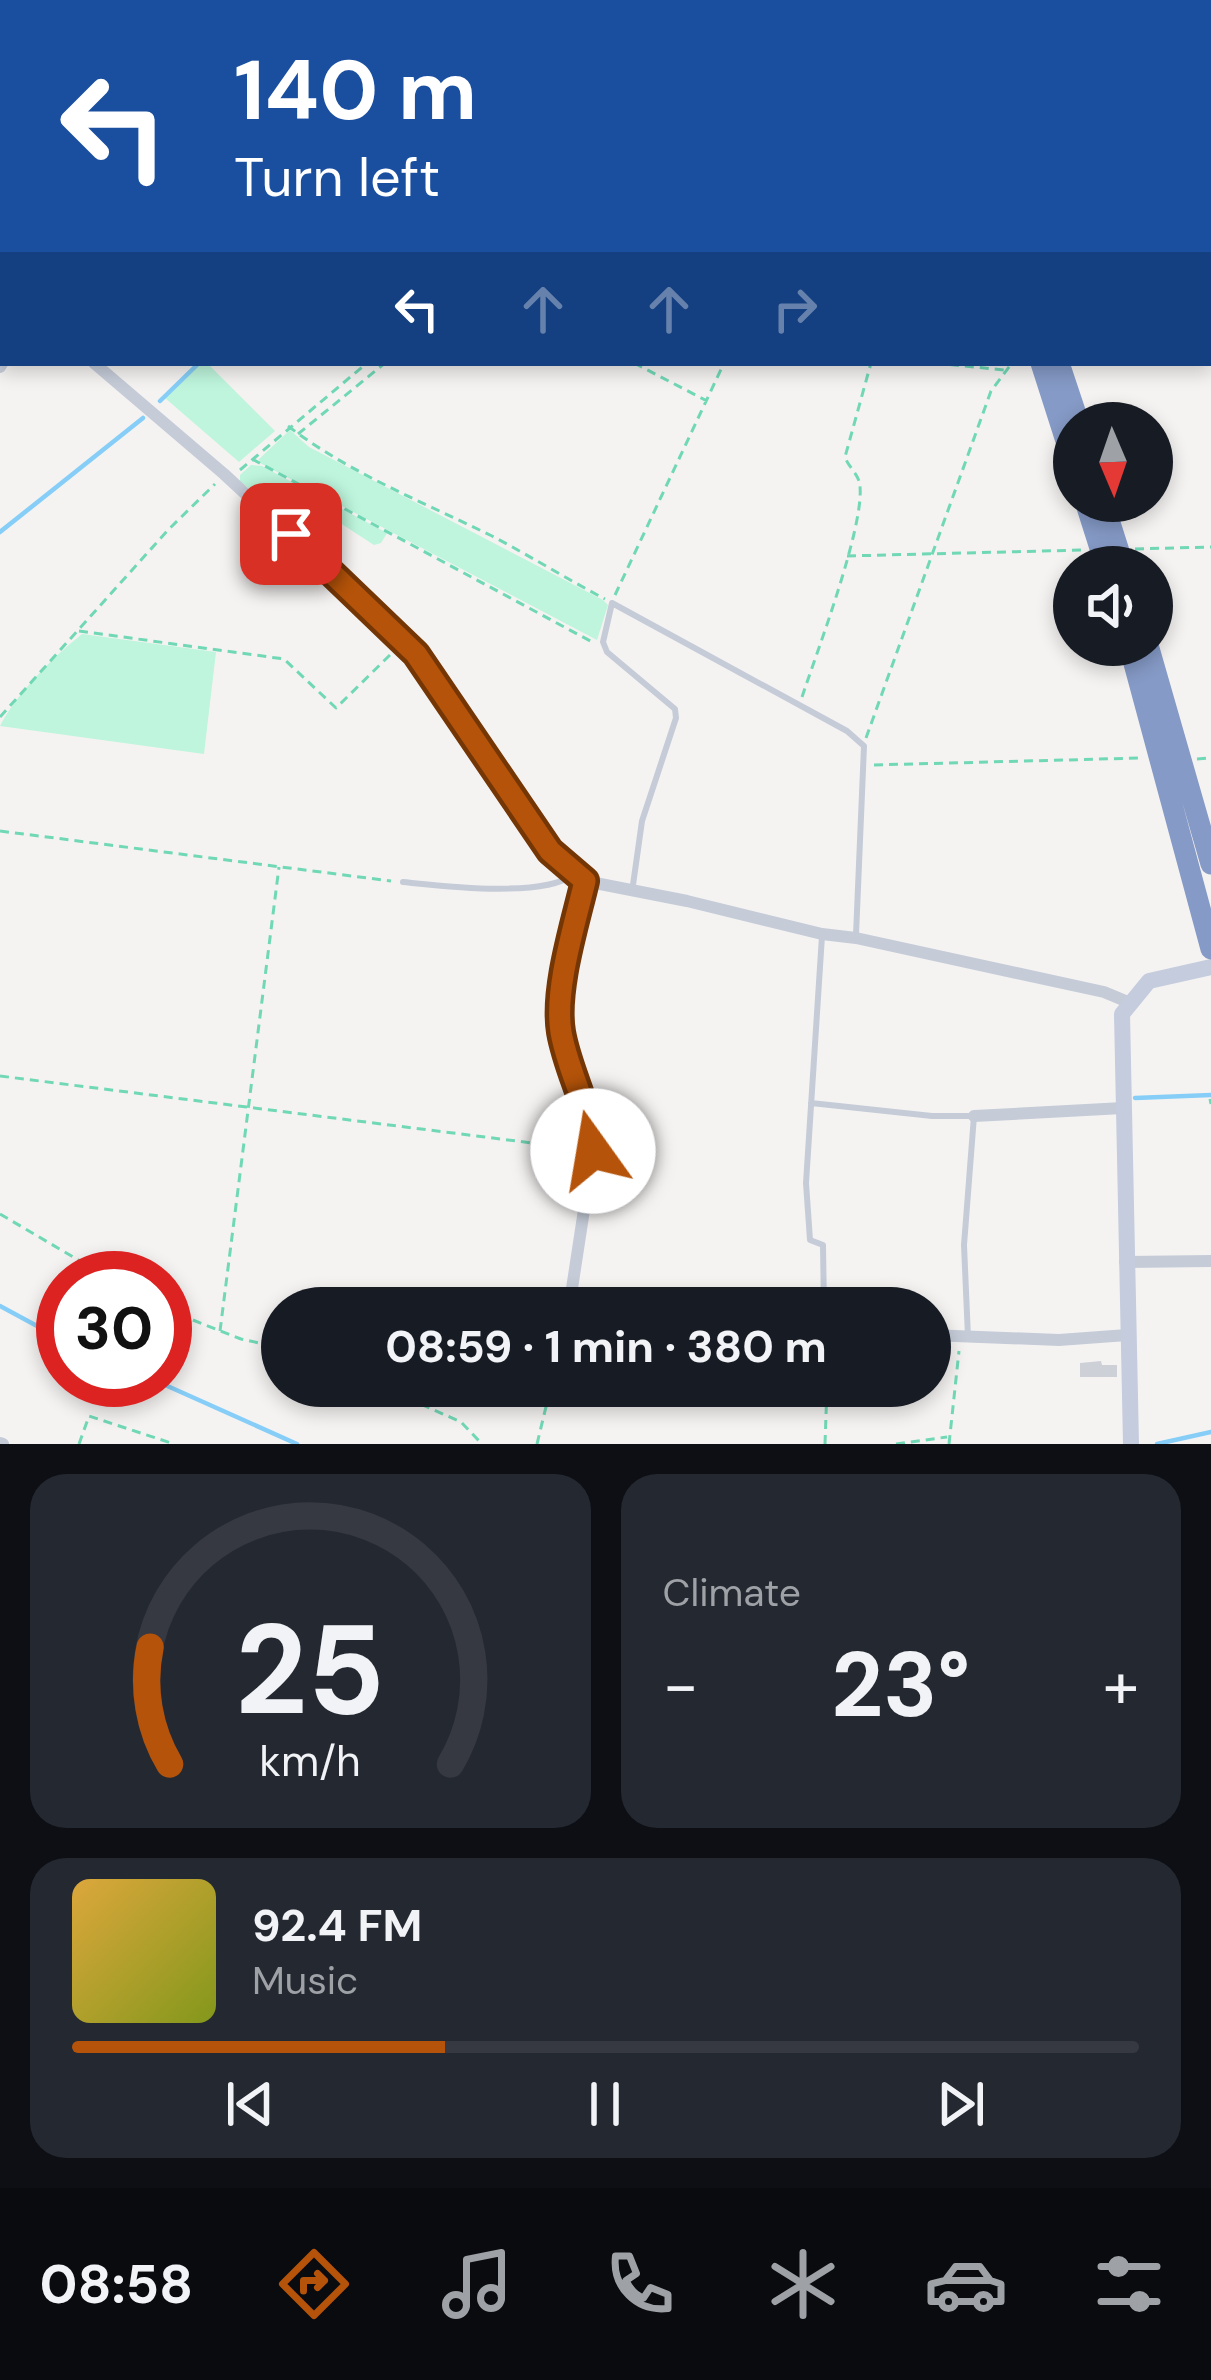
<!DOCTYPE html>
<meta charset="utf-8">
<style>
:root{--surface:#171b24;--page:#242831;--text:#f1f3f6;--muted:#9ea1a6;--line:#363941;--accent:#b45309}
body{margin:0;font-family:"DM Sans",sans-serif;background:var(--page);color:var(--text);height:100vh;display:flex;flex-direction:column;font-size:45px;white-space:nowrap}
*{box-sizing:border-box;margin:0}
p{font-size:39px;color:var(--muted)}
.icon{flex:none;width:66px;height:66px;fill:none;stroke:currentColor;stroke-width:2;stroke-linecap:round;stroke-linejoin:round}
.map{position:relative;height:1444px;overflow:hidden}
.panel{display:flex;flex-direction:column;gap:30px;padding:30px;background:#0d0f14;flex:1}
.panel>*{flex:none}
.banner{position:absolute;left:0px;top:0px;width:1212px;height:366px;box-shadow:0 6px 18px #0003;background:#1a4fa0;color:#fff;overflow:hidden}
.needle{width:78px;rotate:178deg}
.tools{position:absolute;left:1053px;top:402px;display:grid;gap:24px}
.tools a{display:grid;place-items:center;width:120px;height:120px;border-radius:50%;background:var(--surface);box-shadow:0 6px 18px #0003;font-size:60px}
.speed{position:absolute;left:36px;top:1251px;display:flex;gap:24px;font-size:60px;font-weight:700;text-align:center}
.speed>*{display:grid;place-content:center;width:156px;height:156px;border-radius:50%;background:var(--surface);box-shadow:0 6px 18px #0003;line-height:1}
.speed .limit{border:18px solid #d22;background:#fff;color:#111}
.pin{position:absolute;display:grid;place-items:center;width:102px;height:102px;color:#fff;margin:-51px;border-radius:24px;box-shadow:0 6px 18px #0006}
.me{position:absolute;width:132px;margin:-66px;rotate:347deg;stroke-linejoin:round;filter:drop-shadow(0 0 9px #0008)}
.turn{display:flex;align-items:center;gap:42px;height:252px;padding:0 36px;font-size:54px}
.turn .icon{width:156px;height:156px;stroke-width:2.5}
.turn b{display:block;font-size:84px;line-height:102px}
.lanes{display:flex;align-items:center;height:114px;padding:0 36px;background:#0003;justify-content:center;gap:60px;direction:ltr}
.lanes .off{opacity:.35}
.big{font-size:90px;font-weight:700;line-height:1.1}
.panel .tile{flex:1;display:flex;flex-direction:column;justify-content:center;gap:18px;min-width:0;padding:0 42px;border-radius:36px;background:var(--page)}
.panel .dial{align-items:center;gap:0}
.dial svg{height:312px;overflow:visible;fill:none;stroke:var(--line);stroke-width:7;stroke-linecap:round;text-anchor:middle}
.dial text{fill:var(--text);stroke:none}
.song{display:flex;align-items:center;gap:36px}
.cover{width:144px;height:144px;border-radius:18px;background:linear-gradient(135deg,hsl(40 70% 55%),hsl(70 70% 35%))}
.played{height:12px;border-radius:6px;background:linear-gradient(90deg,var(--accent) 35%,var(--line) 35%)}
.keys{display:flex;justify-content:space-around;direction:ltr}
.heat{display:flex;justify-content:space-between;align-items:center;font-size:66px;direction:ltr}
.panel .tiles{flex:1;display:grid;gap:30px;grid-template-columns:1fr 1fr}
.tile:last-child{grid-column:span 2}
.trip{position:absolute;left:261px;top:1287px;width:690px;height:120px;border-radius:60px;background:var(--surface);box-shadow:0 6px 18px #0003;font-weight:700;line-height:120px;text-align:center}
.tab-bar{display:flex;height:192px;justify-content:space-around;align-items:center;background:#090b0e;color:var(--muted)}
.tab-bar .icon{width:84px;height:84px}
.tab-bar .active{color:var(--accent)}
.tab-bar b{font-size:54px;color:var(--text)}
.map>svg:first-child{display:block}
.green{fill:#bef5dc}
.lines{fill:none;stroke-linecap:round;stroke-linejoin:round}
.stream{stroke:#86cef7;stroke-width:4.5}
.building{fill:#ced0d8}
.path{stroke:#71d8b6;stroke-width:3;stroke-dasharray:9 6;stroke-linecap:butt}
.lane{stroke:#c5ccd8;stroke-width:6}
.street{stroke:#c5ccd8;stroke-width:12}
.secondary{stroke:#c4ccdd;stroke-width:16}
.highway{stroke:#859ac6;stroke-width:21}
.route-casing{stroke:#753606;stroke-width:30}
.route{stroke:#b45309;stroke-width:21}
</style>
<div class="map">
<svg width="1211" height="1444" viewBox="0 0 1211 1444">
<rect width="100%" height="100%" fill="#f5f3f2"/>
<path class="green" d="M201 363H207L275 431 239 462 165 398Z
M290 430 309 447 603 600 608 605 597 640 260 463 259 459Z
M251 465 262 466 387 533 381 543 374 545 317 508 300 531 240 481V475Z
M82 634 216 652 204 754 0 726C17 693 52 658 82 634Z"/>
<g class="lines">
<path class="stream" d="M480 3 481 0
M160 401 199 363
M0 532 143 418
M1135 1098 1211 1095
M0 1306 63 1340
M154 1380 297 1444
M1157 1444 1211 1432"/>
</g>
<path class="building" d="M1101 1361 1102 1365H1117V1377H1080V1363Z"/>
<g class="lines">
<path class="path" d="M1101 0 1102 3
M306 3 307 0
M661 3V0
M768 3 769 0
M1209 44H1211
M0 56H3
M1209 211H1211
M1209 337H1211
M634 363 707 401
M935 363 1004 370
M288 426C349 473 423 502 492 536 530 556 567 579 605 599
M298 434 385 363
M252 459 594 643
M240 470 367 363
M1061 477 1067 496
M1135 549 1211 547
M847 556 1082 550
M615 595 724 363
M1152 612 1158 633
M79 631 284 659 336 708 393 652
M802 697C815 657 869 516 859 481 856 472 848 466 845 457L871 363
M0 717 168 530 215 484
M866 738 991 391 1012 363
M1197 759 1211 758
M874 765 1141 758
M0 831 391 881
M0 1076 580 1149
M1210 1099 1211 1104
M0 1214 109 1278
M165 1309 241 1339 282 1348
M220 1331 279 867
M380 1386 461 1422 482 1444
M79 1444 89 1416 174 1444
M537 1444 551 1386
M825 1444 827 1386
M896 1444 947 1437
M949 1444 959 1351"/>
<path class="lane" d="M0 339 3 340
M403 882C443 886 541 898 573 875
M632 892 642 821 676 718 675 709 607 652 603 642 612 603 847 731 864 746 856 935
M822 936 806 1183 810 1240 823 1245 824 1308
M811 1103 932 1116H974L964 1245 968 1337"/>
<path class="street" d="M254 3 255 0
M0 309 3 310
M94 363 224 474 404 641 550 851 585 881 687 901 822 934 856 938 1104 992 1128 1002
M0 367 3 362
M974 1116 1123 1108
M1125 1262 1211 1261
M569 1308 593 1151C591 1109 569 1073 561 1032 554 989 575 924 585 881
M930 1335 1059 1340 1127 1335
M0 1443 3 1444"/>
<path class="secondary" d="M1131 1444 1122 1014 1149 981 1211 967"/>
<path class="highway" d="M925 0 926 3
M944 0 945 3
M1041 363 1074 466
M1059 363 1079 423
M1085 501 1106 567
M1103 501 1124 567
M1129 645 1211 949
M1148 645 1211 864"/>
</g>
<g class="lines">
<defs>
<path id="route" d="M291 534 416 654 550 851 585 881C575 924 554 989 561 1032 568 1073 591 1109 593 1151"/>
</defs>
<use href="#route" class="route-casing"/>
<use href="#route" class="route"/>
</g>
</svg>
<div class="tools">
<a><svg class="needle" viewBox="-14 -14 28 28"><path d="M0-13l5 13h-10z" fill="#e53935"/><path d="M0 13l5-13h-10z" fill="#9ea1a6"/></svg></a>
<a><svg class="icon" aria-label="sound" viewBox="0 0 24 24"><path d="M4 9h4l5-4v14l-5-4H4zM17 9q2 3 0 6"/></svg></a>
</div>
<div class="speed"><div class="limit">30</div></div>
<div class="pin" style="left:291px;top:534px;background:#d93025"><svg class="icon" aria-label="arrive" viewBox="0 0 24 24"><path d="M6 21V4h12l-3 4 3 4H6"/></svg></div>
<svg class="me" style="left:593px;top:1151px" viewBox="-20 -20 40 40"><circle r="19" fill="#fff"/><path d="M0-13L10 11 0 6-10 11z" fill="#b45309"/></svg>
<div class="trip">08:59 · 1 min · 380 m</div>
<div class="banner">
<div class="turn"><svg class="icon" aria-label="left" viewBox="0 0 24 24"><path d="M17 20v-9H6M10 6l-5 5 5 5"/></svg><div><b>140 m</b>Turn left</div></div>
<div class="lanes"><svg class="icon" aria-label="left" viewBox="0 0 24 24"><path d="M17 20v-9H6M10 6l-5 5 5 5"/></svg><svg class="icon off" aria-label="ahead" viewBox="0 0 24 24"><path d="M12 20V5M6 11l6-6 6 6"/></svg><svg class="icon off" aria-label="ahead" viewBox="0 0 24 24"><path d="M12 20V5M6 11l6-6 6 6"/></svg><svg class="icon off" aria-label="right" viewBox="0 0 24 24"><path d="M7 20v-9h11M14 6l5 5-5 5"/></svg></div>
</div>
</div>
<section class="panel">
<div class="tiles">
<div class="tile dial"><svg viewBox="0 0 100 80">
<path d="M14 69A42 42 0 1 1 86 69"/>
<path d="M14 69A42 42 0 0 1 9 39" stroke="#b45309"/>
<text x="50" y="56" font-size="32" font-weight="700">25</text>
<text x="50" y="72" font-size="11">km/h</text>
</svg></div>
<div class="tile"><p>Climate</p>
<div class="heat"><a>−</a><b class="big">23°</b><a>+</a></div>
</div>
<div class="tile">
<div class="song"><i class="cover"></i><div><b>92.4 FM</b><p>Music</p></div></div>
<div class="played"></div>
<div class="keys"><svg class="icon" aria-label="previous" viewBox="0 0 24 24"><path d="M18 5L8 12l10 7zM5 5v14"/></svg><svg class="icon" aria-label="pause" viewBox="0 0 24 24"><path d="M8 5v14M16 5v14"/></svg><svg class="icon" aria-label="next" viewBox="0 0 24 24"><path d="M6 5l10 7-10 7zM19 5v14"/></svg></div>
</div>
</div>
</section>
<nav class="tab-bar">
<b>08:58</b>
<svg class="icon active" aria-label="directions" viewBox="0 0 24 24"><path d="M12 3l9 9-9 9-9-9zM9 14v-3h6M13 9l2 2-2 2"/></svg>
<svg class="icon" aria-label="music" viewBox="0 0 24 24"><path d="M9 18V5l10-2v13"/><circle cx="6" cy="18" r="3"/><circle cx="16" cy="16" r="3"/></svg>
<svg class="icon" aria-label="phone" viewBox="0 0 24 24"><path d="M5 4h4l2 5-3 2q2 4 5 5l2-3 5 2v4C11 20 4 13 5 4z"/></svg>
<svg class="icon" aria-label="climate" viewBox="0 0 24 24"><path d="M12 3v18M4 7l16 10M4 17L20 7"/></svg>
<svg class="icon" aria-label="car" viewBox="0 0 24 24"><path d="M5 17H2v-5l4-1 3-4h7l3 4 3 1v5h-3M9 17h6M6 11h13"/><circle cx="7" cy="17" r="2"/><circle cx="17" cy="17" r="2"/></svg>
<svg class="icon" aria-label="filters" viewBox="0 0 24 24"><path d="M4 7h16M4 17h16"/><circle cx="9" cy="7" r="2"/><circle cx="15" cy="17" r="2"/></svg>
</nav>
